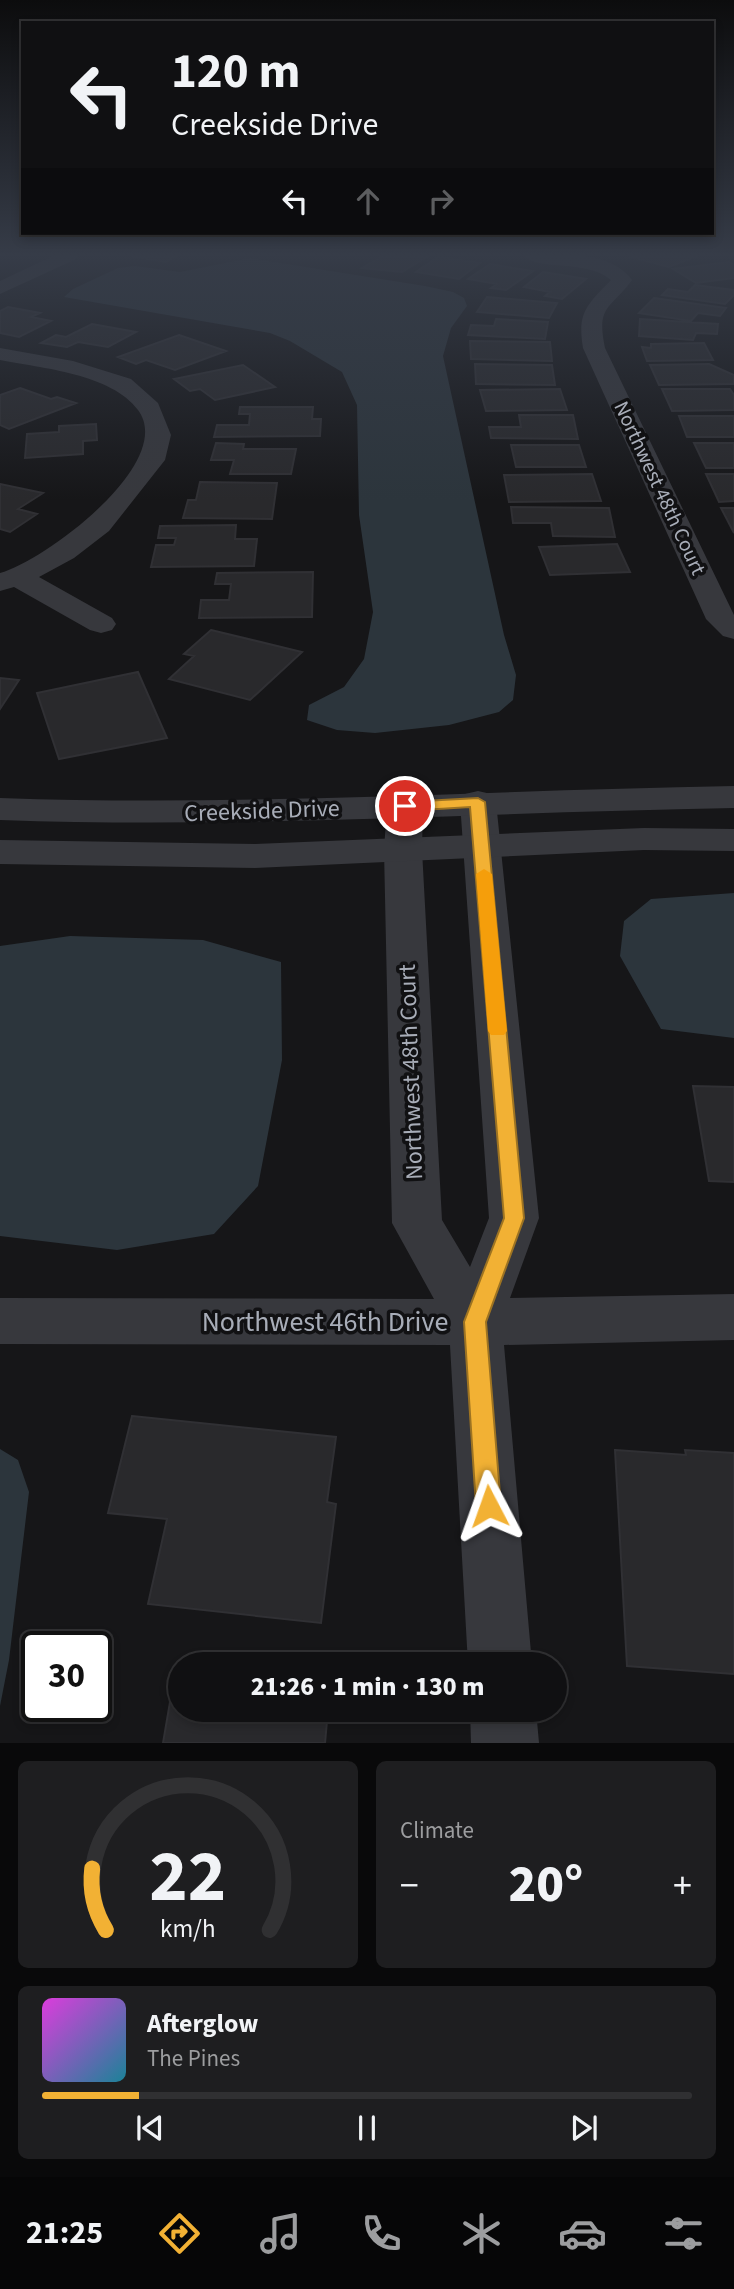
<!DOCTYPE html>
<meta charset="utf-8">
<style>
:root{--surface:#101012;--page:#1e1e20;--text:#f1f3f6;--muted:#9c9d9f;--line:#303032;--accent:#f2b134}
body{margin:0;font-family:"Source Sans 3",sans-serif;background:var(--page);color:var(--text);height:100vh;display:flex;flex-direction:column;font-size:26px;white-space:nowrap}
*{box-sizing:border-box;margin:0}
p{font-size:23px;color:var(--muted)}
.icon{flex:none;width:38px;height:38px;fill:none;stroke:currentColor;stroke-width:2;stroke-linecap:round;stroke-linejoin:round}
.map{position:relative;height:1743px;overflow:hidden}
.drawer{display:flex;flex-direction:column;gap:18px;padding:18px;background:#09090a;flex:1}
.drawer>*{flex:none}
.banner{position:absolute;left:21px;top:21px;width:693px;height:214px;border-radius:0px;box-shadow:0 4px 10px #0003,0 0 0 2px var(--line);background:#101012;color:var(--text);overflow:hidden}
.speed{position:absolute;left:21px;top:1631px;display:flex;gap:14px;font-size:35px;font-weight:700;text-align:center}
.speed>*{display:grid;place-content:center;width:91px;height:91px;border-radius:50%;background:var(--surface);box-shadow:0 4px 10px #0003,0 0 0 2px var(--line);line-height:1}
.speed .limit{border:4px solid #111;border-radius:10px;background:#fff;color:#111}
.pin{position:absolute;display:grid;place-items:center;width:60px;height:60px;color:#fff;margin:-30px;border:4px solid #fff;border-radius:50%;box-shadow:0 2px 7px #0007}
.me{position:absolute;width:77px;margin:-38px;rotate:356deg;stroke-linejoin:round;filter:drop-shadow(0 0 5px #0008)}
.turn{display:flex;align-items:center;gap:24px;height:147px;padding:0 35px;font-size:32px}
.turn .icon{width:91px;height:91px;stroke-width:2.5}
.turn b{display:block;font-size:49px;line-height:60px}
.lanes{display:flex;align-items:center;height:66px;padding:0 35px;background:#0003;justify-content:center;gap:35px;direction:ltr}
.lanes .off{opacity:.35}
.big{font-size:52px;font-weight:800;line-height:1.1}
.drawer .card{flex:1;display:flex;flex-direction:column;justify-content:center;gap:10px;min-width:0;padding:0 24px;border-radius:10px;background:var(--page)}
.drawer .dial{align-items:center;gap:0}
.dial svg{height:182px;overflow:visible;fill:none;stroke:var(--line);stroke-width:7;stroke-linecap:round;text-anchor:middle}
.dial text{fill:var(--text);stroke:none}
.song{display:flex;align-items:center;gap:21px}
.cover{width:84px;height:84px;border-radius:10px;background:linear-gradient(135deg,hsl(300 70% 55%),hsl(190 70% 35%))}
.played{height:7px;border-radius:4px;background:linear-gradient(90deg,var(--accent) 15%,var(--line) 15%)}
.keys{display:flex;justify-content:space-around;direction:ltr}
.heat{display:flex;justify-content:space-between;align-items:center;font-size:38px;direction:ltr}
.drawer .tiles{flex:1;display:grid;gap:18px;grid-template-columns:1fr 1fr}
.card:last-child{grid-column:span 2}
.trip{position:absolute;left:168px;top:1652px;width:399px;height:70px;border-radius:35px;background:var(--surface);box-shadow:0 4px 10px #0003,0 0 0 2px var(--line);font-weight:800;line-height:70px;text-align:center}
.tabs{display:flex;height:112px;justify-content:space-around;align-items:center;background:#060607;color:var(--muted)}
.tabs .icon{width:49px;height:49px}
.tabs .on{color:var(--accent)}
.tabs b{font-size:32px;color:var(--text)}
.map>svg:first-child{display:block}
.water{fill:#2c353c}
.building{fill:#29292c;stroke:#303034;stroke-width:2}
.lines{fill:none;stroke-linecap:round;stroke-linejoin:round}
.minor{fill:#37383d;fill-rule:evenodd}
.tertiary{fill:#37383d;fill-rule:evenodd}
.route{fill:#f2b134;stroke:#9d7322;stroke-width:2}
.slow{fill:#f59e0b}
.labels{text-anchor:middle;dominant-baseline:central;stroke-width:7;stroke-linejoin:round;paint-order:stroke}
.far-street-label{font-size:21px;fill:#a8adb8;stroke:#111113}
.street-label{font-size:24px;fill:#a8adb8;stroke:#111113}
.near-street-label{font-size:28px;fill:#a8adb8;stroke:#111113}
</style>
<div class="map">
<svg width="734" height="1743" viewBox="0 0 734 1743">
<rect width="100%" height="100%" fill="#161618"/>
<path class="water" d="M250 258 425 286 453 292 464 298 467 306 451 328 443 356 504 635 516 675 513 700 499 712 449 725 375 733 337 730 307 720 309 705 344 687 364 659 373 612 359 515 357 405 342 372 290 341 270 333 64 297 73 289 118 268 135 266 180 272Z
M734 893V1038L661 1029 620 956 624 921 651 899Z
M70 936 203 940 281 962 282 1060 258 1186 214 1234 117 1250 0 1236V946Z
M0 1449 18 1460 29 1492 9 1660 0 1706Z"/>
<path class="building" d="M131 256H176L166 262Z
M383 256H428L402 272 362 268Z
M634 256H697L669 267 631 257Z
M438 257 480 263 459 279 416 272Z
M729 262 734 265V278L696 283 673 269Z
M490 264 513 268 533 271 506 290 491 288 497 284 468 279Z
M543 272 586 279 562 299 545 296 550 292 524 287Z
M695 285 734 290V295L725 304 662 295 668 289 688 292Z
M487 297 557 303 549 318 477 312Z
M654 298 726 308 720 316 698 313 691 321 639 313Z
M8 307 40 313 31 317 51 321 19 337 0 333V311Z
M496 319 548 322 545 339 468 335 471 325 494 326Z
M640 319 718 324 717 334 696 333 693 340 639 336Z
M92 324 136 332 108 347 78 342 67 347 41 343 56 335 66 337Z
M179 335 226 351 175 370 146 360 136 364 118 357Z
M470 341 550 342 552 361 471 359Z
M704 343 713 360 647 361 642 347 651 348V344Z
M475 364 552 365 555 385 476 384Z
M709 364 734 375V384L659 385 650 365Z
M243 365 275 387 215 400 200 389 190 391 174 379Z
M20 388 51 399 57 397 76 403 9 429 0 425V395Z
M560 389 567 410 486 411 480 390Z
M662 389H730L734 395V410L672 411Z
M240 407H313L312 419H321L320 436 214 437 217 425H249L250 414H239Z
M519 415H573L578 439 491 438 489 427H521Z
M679 416H734V437H687Z
M96 424 97 440 83 441V454L25 458 27 434 59 432V426Z
M216 443 244 444 243 449H296L291 474H230L234 460H211Z
M694 443H734V468H706Z
M511 445H579L586 467H516Z
M592 474 601 501 509 502 504 475Z
M706 474H734V501L719 502Z
M200 482 277 483 272 519 183 518 188 500H196Z
M0 484 43 493 18 509 37 514 10 532 0 529Z
M511 507 609 508 615 537 553 536 551 523H513Z
M721 508H734V533Z
M236 525 235 539H257L254 566 151 567 156 545H174L176 538H158L160 526Z
M617 544 630 572 550 575 539 547Z
M313 572 312 617 199 618 201 600H229L231 584H215L217 573Z
M211 630 302 652 250 700 169 679 194 656 184 654Z
M138 672 167 738 59 759 37 693Z
M0 678 19 680 0 709Z
M693 1086 734 1087V1182L709 1181Z
M132 1416 336 1437 327 1502 336 1504 321 1623 148 1604 167 1519 108 1513Z
M615 1450 686 1455 685 1450 734 1453V1674L627 1666Z
M170 1702 180 1703V1710H328L325 1743H163Z"/>
<g class="lines">
<path class="minor" d="M53 256H77L74 260 0 294V281Z
M524 256C558 256 608 248 632 280 610 310 596 305 605 348L734 615V639L723 636 706 619 583 348C577 312 587 305 611 280 587 259 538 271 524 256Z
M0 348 73 361 131 379 158 403 171 435 165 460 109 531 74 558 39 577 112 618 116 624 112 630 101 633 90 630 14 587 0 591V573C45 561 177 462 138 410 112 374 41 368 0 360Z
M478 791 491 794 496 802 539 1218 510 1298 734 1294V1340L504 1345 532 1664H468L450 1345 0 1344V1298L434 1299 392 1223 384 850 387 806 392 798 405 795 418 798 423 806 422 850 442 1220 470 1267 489 1218 460 802 465 794Z
M470 1710H536L539 1743H471Z"/>
<path class="tertiary" d="M734 786V808C489 812 245 829 0 820V798C245 807 489 790 734 786Z
M644 828 734 829V851L644 850 255 868 0 864V840L255 844Z"/>
</g>
<linearGradient id="sky" x2="0" y2="1"><stop stop-color="#0c0c0d"/><stop offset="0.51" stop-color="#363c48"/><stop offset="1" stop-color="#363c48" stop-opacity="0"/></linearGradient>
<rect width="734" height="500" fill="url(#sky)"/>
<path class="route" d="M478 798 485 802 524 1218 486 1322 501 1506 497 1515 489 1518 480 1515 476 1506 464 1322 504 1218 470 807 405 811 397 806 405 802Z"/>
<path class="slow" d="M484 869 492 874 507 1031 504 1035H491L488 1031 476 874Z"/>
<g class="labels">
<g class="far-street-label">
<text transform="translate(660 488) rotate(65)">Northwest 48th Court</text>
</g>
<g class="street-label">
<text transform="translate(262 811) rotate(-2)">Creekside Drive</text>
<text transform="translate(411 1072) rotate(-92)">Northwest 48th Court</text>
</g>
<g class="near-street-label">
<text x="325" y="1322">Northwest 46th Drive</text>
</g>
</g>
</svg>
<div class="speed"><div class="limit">30</div></div>
<div class="pin" style="left:405px;top:806px;background:#d93025"><svg class="icon" aria-label="arrive" viewBox="0 0 24 24"><path d="M6 21V4h12l-3 4 3 4H6"/></svg></div>
<svg class="me" style="left:489px;top:1506px" viewBox="-20 -20 40 40"><path d="M0-17L14 15 0 8-14 15z" fill="#f2b134" stroke="#fff" stroke-width="4"/></svg>
<div class="trip">21:26 · 1 min · 130 m</div>
<div class="banner">
<div class="turn"><svg class="icon" aria-label="left" viewBox="0 0 24 24"><path d="M17 20v-9H6M10 6l-5 5 5 5"/></svg><div><b>120 m</b>Creekside Drive</div></div>
<div class="lanes"><svg class="icon" aria-label="left" viewBox="0 0 24 24"><path d="M17 20v-9H6M10 6l-5 5 5 5"/></svg><svg class="icon off" aria-label="ahead" viewBox="0 0 24 24"><path d="M12 20V5M6 11l6-6 6 6"/></svg><svg class="icon off" aria-label="right" viewBox="0 0 24 24"><path d="M7 20v-9h11M14 6l5 5-5 5"/></svg></div>
</div>
</div>
<section class="drawer">
<div class="tiles">
<div class="card dial"><svg viewBox="0 0 100 80">
<path d="M14 69A42 42 0 1 1 86 69"/>
<path d="M14 69A42 42 0 0 1 8 42" stroke="#f2b134"/>
<text x="50" y="56" font-size="32" font-weight="700">22</text>
<text x="50" y="72" font-size="11">km/h</text>
</svg></div>
<div class="card"><p>Climate</p>
<div class="heat"><a>−</a><b class="big">20°</b><a>+</a></div>
</div>
<div class="card">
<div class="song"><i class="cover"></i><div><b>Afterglow</b><p>The Pines</p></div></div>
<div class="played"></div>
<div class="keys"><svg class="icon" aria-label="previous" viewBox="0 0 24 24"><path d="M18 5L8 12l10 7zM5 5v14"/></svg><svg class="icon" aria-label="pause" viewBox="0 0 24 24"><path d="M8 5v14M16 5v14"/></svg><svg class="icon" aria-label="next" viewBox="0 0 24 24"><path d="M6 5l10 7-10 7zM19 5v14"/></svg></div>
</div>
</div>
</section>
<nav class="tabs">
<b>21:25</b>
<svg class="icon on" aria-label="directions" viewBox="0 0 24 24"><path d="M12 3l9 9-9 9-9-9zM9 14v-3h6M13 9l2 2-2 2"/></svg>
<svg class="icon" aria-label="music" viewBox="0 0 24 24"><path d="M9 18V5l10-2v13"/><circle cx="6" cy="18" r="3"/><circle cx="16" cy="16" r="3"/></svg>
<svg class="icon" aria-label="phone" viewBox="0 0 24 24"><path d="M5 4h4l2 5-3 2q2 4 5 5l2-3 5 2v4C11 20 4 13 5 4z"/></svg>
<svg class="icon" aria-label="climate" viewBox="0 0 24 24"><path d="M12 3v18M4 7l16 10M4 17L20 7"/></svg>
<svg class="icon" aria-label="car" viewBox="0 0 24 24"><path d="M5 17H2v-5l4-1 3-4h7l3 4 3 1v5h-3M9 17h6M6 11h13"/><circle cx="7" cy="17" r="2"/><circle cx="17" cy="17" r="2"/></svg>
<svg class="icon" aria-label="filters" viewBox="0 0 24 24"><path d="M4 7h16M4 17h16"/><circle cx="9" cy="7" r="2"/><circle cx="15" cy="17" r="2"/></svg>
</nav>
